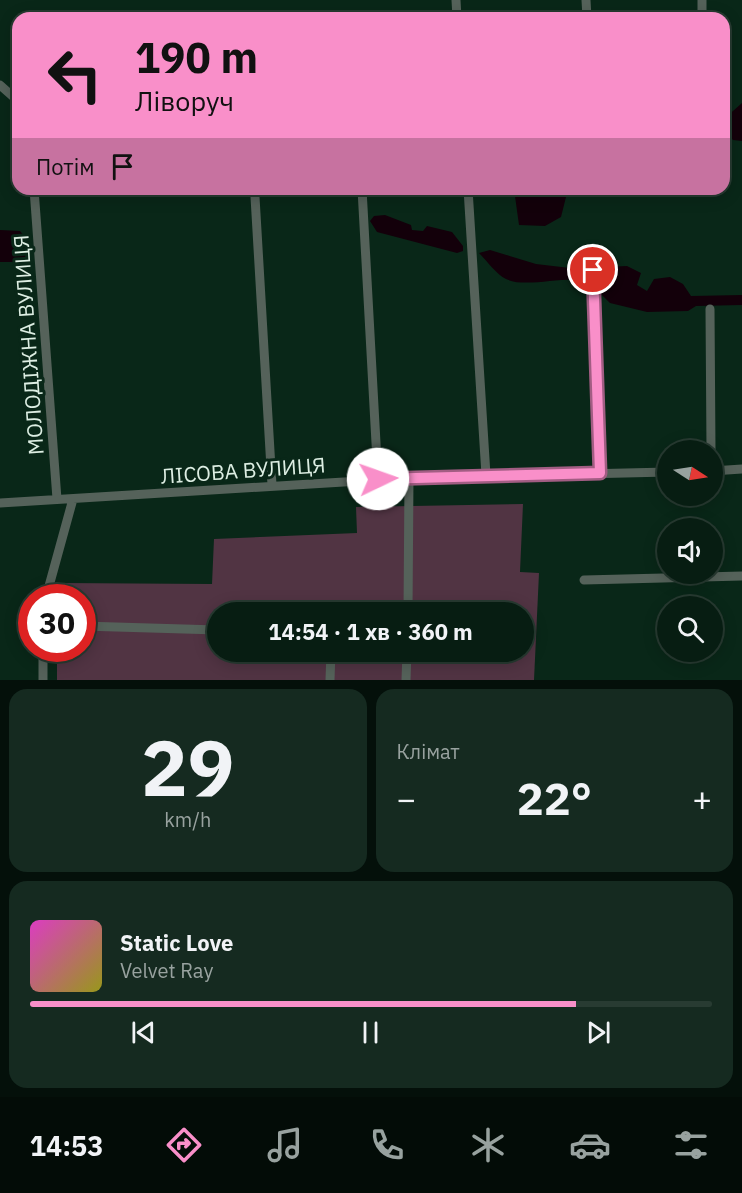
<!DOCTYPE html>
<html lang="uk">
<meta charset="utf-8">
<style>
:root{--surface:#071d12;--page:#152a20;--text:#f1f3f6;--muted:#98a29f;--line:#283b32;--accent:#f98fc9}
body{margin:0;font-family:"IBM Plex Sans",sans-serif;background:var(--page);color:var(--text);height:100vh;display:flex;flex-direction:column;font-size:22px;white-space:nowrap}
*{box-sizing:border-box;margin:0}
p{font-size:20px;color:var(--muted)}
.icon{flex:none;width:33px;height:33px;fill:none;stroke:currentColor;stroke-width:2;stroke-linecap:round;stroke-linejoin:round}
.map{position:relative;height:680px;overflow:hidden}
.side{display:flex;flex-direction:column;gap:9px;padding:9px;background:#04100a;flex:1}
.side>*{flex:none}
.hud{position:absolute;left:12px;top:12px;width:718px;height:183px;border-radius:18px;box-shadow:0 3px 15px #0003,0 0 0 2px var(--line);background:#f98fc9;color:#111;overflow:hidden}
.needle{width:39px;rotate:102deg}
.buttons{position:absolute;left:657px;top:440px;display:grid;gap:12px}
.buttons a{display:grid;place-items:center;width:66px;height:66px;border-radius:50%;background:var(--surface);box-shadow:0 3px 15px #0003,0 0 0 2px var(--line);font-size:30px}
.speed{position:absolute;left:18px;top:584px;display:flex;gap:12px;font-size:30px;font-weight:700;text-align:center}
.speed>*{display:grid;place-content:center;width:78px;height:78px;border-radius:50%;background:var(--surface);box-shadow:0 3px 15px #0003,0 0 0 2px var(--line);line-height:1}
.speed .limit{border:9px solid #d22;background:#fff;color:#111}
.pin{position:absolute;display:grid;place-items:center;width:51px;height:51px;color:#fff;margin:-26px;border:3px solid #fff;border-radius:50%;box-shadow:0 2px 6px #0007}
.me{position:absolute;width:66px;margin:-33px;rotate:87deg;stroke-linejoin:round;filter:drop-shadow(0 0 4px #0008)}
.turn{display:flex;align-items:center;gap:21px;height:126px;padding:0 24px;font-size:27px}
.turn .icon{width:78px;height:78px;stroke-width:2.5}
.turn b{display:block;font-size:42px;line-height:51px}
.then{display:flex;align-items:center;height:57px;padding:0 24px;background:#0003;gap:12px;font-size:22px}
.big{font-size:45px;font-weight:700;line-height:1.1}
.side .tile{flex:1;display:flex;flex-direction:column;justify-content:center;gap:9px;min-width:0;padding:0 21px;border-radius:18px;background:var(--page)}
.side .dial{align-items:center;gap:0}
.dial b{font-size:78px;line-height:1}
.song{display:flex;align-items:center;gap:18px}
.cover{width:72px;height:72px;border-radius:9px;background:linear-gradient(135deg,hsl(310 70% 55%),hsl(60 70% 35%))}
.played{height:6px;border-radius:3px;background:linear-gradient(90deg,var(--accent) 80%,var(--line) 80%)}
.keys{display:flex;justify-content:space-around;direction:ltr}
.heat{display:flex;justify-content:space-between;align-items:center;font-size:33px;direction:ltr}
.side .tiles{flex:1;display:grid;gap:9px;grid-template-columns:1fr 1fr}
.tile:last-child{grid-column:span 2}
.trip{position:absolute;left:207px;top:602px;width:327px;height:60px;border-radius:30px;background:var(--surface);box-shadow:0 3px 15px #0003,0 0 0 2px var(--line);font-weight:700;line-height:60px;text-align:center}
.tab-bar{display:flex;height:96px;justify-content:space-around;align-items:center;background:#030c07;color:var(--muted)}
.tab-bar .icon{width:42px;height:42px}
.tab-bar .active{color:var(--accent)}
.tab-bar b{font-size:27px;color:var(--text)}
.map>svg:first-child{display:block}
.green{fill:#513443;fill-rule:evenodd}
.water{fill:#13000a}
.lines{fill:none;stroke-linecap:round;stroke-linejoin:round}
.minor{stroke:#55625a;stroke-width:9}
.route-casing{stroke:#a25d83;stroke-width:15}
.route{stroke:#f98fc9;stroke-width:10}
.labels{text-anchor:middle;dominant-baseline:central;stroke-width:6;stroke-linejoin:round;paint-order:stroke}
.street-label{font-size:21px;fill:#ddeee3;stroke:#092718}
</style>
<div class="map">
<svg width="742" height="680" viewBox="0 0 742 680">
<rect width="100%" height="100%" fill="#092718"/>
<path class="green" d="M523 504 520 572 539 573 534 680H57V648H82V597H58L59 583 212 584 214 539 357 533 356 507ZM218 612H524V651H218Z"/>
<path class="water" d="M742 103V141L733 140 725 132 724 119Z
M514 189H568L561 217 545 226 519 225Z
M385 215 411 225 412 230 423 231 427 226 452 232 463 246V251L457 253 377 232 370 221 374 216Z
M0 230 20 231 29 242 25 262H0Z
M490 250 536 264 570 268 581 273V280C560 277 524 288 506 279 496 274 487 261 479 253Z
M627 266 641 273 637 285 647 291 654 279 670 277 683 284 691 296 742 295V305L696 306 688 311 647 312 610 303 599 292 598 277 607 267Z"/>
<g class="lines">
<path class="minor" d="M456 0 457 18
M586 0 587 18
M702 0V18
M0 85 18 101
M34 189 57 499
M362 189 378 479
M468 189 486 475
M255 197 272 485
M593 248 600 473
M710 309 711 450
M712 471 742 469
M0 503 409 478 668 472
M584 580 742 576
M46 597 73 499
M408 612 409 478
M82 626 218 630
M43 648V680
M330 680 331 651
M406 680 407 651"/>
</g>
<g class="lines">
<defs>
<path id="route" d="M378 479 600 473 593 270"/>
</defs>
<use href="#route" class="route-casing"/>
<use href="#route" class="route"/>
</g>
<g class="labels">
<g class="street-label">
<text transform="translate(28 345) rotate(-94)">МОЛОДІЖНА ВУЛИЦЯ</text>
<text transform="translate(243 470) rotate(-4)">ЛІСОВА ВУЛИЦЯ</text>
</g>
</g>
</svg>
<div class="buttons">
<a><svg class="needle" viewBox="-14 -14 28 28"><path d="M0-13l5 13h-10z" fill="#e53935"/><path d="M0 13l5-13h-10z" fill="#98a29f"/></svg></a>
<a><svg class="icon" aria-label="sound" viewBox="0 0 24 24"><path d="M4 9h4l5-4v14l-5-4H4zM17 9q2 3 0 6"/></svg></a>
<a><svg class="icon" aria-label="search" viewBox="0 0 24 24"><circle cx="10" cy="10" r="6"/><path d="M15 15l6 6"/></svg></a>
</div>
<div class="speed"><div class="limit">30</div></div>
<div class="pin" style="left:593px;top:270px;background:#d93025"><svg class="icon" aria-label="arrive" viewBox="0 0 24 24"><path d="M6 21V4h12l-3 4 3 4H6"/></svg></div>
<svg class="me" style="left:378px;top:479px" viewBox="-20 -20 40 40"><circle r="19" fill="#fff"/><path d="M0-13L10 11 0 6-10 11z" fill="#f98fc9"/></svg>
<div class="trip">14:54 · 1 хв · 360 m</div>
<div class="hud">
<div class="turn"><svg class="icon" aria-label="left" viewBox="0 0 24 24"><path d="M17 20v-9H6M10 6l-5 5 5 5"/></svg><div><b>190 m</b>Ліворуч</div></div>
<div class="then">Потім<svg class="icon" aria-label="arrive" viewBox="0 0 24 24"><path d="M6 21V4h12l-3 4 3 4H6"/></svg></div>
</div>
</div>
<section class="side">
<div class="tiles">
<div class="tile dial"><b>29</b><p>km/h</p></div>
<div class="tile"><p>Клімат</p>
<div class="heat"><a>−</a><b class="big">22°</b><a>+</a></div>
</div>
<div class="tile">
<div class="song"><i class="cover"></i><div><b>Static Love</b><p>Velvet Ray</p></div></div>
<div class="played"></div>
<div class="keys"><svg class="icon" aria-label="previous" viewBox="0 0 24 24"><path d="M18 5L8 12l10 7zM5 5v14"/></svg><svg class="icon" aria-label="pause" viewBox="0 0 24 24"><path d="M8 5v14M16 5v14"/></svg><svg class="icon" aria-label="next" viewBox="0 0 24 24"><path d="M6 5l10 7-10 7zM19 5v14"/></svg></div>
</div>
</div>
</section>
<nav class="tab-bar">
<b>14:53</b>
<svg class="icon active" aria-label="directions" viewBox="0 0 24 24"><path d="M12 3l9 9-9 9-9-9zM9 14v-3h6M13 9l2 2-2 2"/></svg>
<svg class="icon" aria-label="music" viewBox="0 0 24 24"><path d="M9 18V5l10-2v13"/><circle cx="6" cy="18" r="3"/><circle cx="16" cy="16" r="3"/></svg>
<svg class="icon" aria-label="phone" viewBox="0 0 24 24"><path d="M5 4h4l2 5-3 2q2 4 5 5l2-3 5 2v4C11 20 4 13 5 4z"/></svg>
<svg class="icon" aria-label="climate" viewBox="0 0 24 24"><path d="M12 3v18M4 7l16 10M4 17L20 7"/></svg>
<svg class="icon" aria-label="car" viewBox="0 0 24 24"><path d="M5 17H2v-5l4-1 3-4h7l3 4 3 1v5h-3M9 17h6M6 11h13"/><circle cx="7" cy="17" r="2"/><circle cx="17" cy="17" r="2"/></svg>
<svg class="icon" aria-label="filters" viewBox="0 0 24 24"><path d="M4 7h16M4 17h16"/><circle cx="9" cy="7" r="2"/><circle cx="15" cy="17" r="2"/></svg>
</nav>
